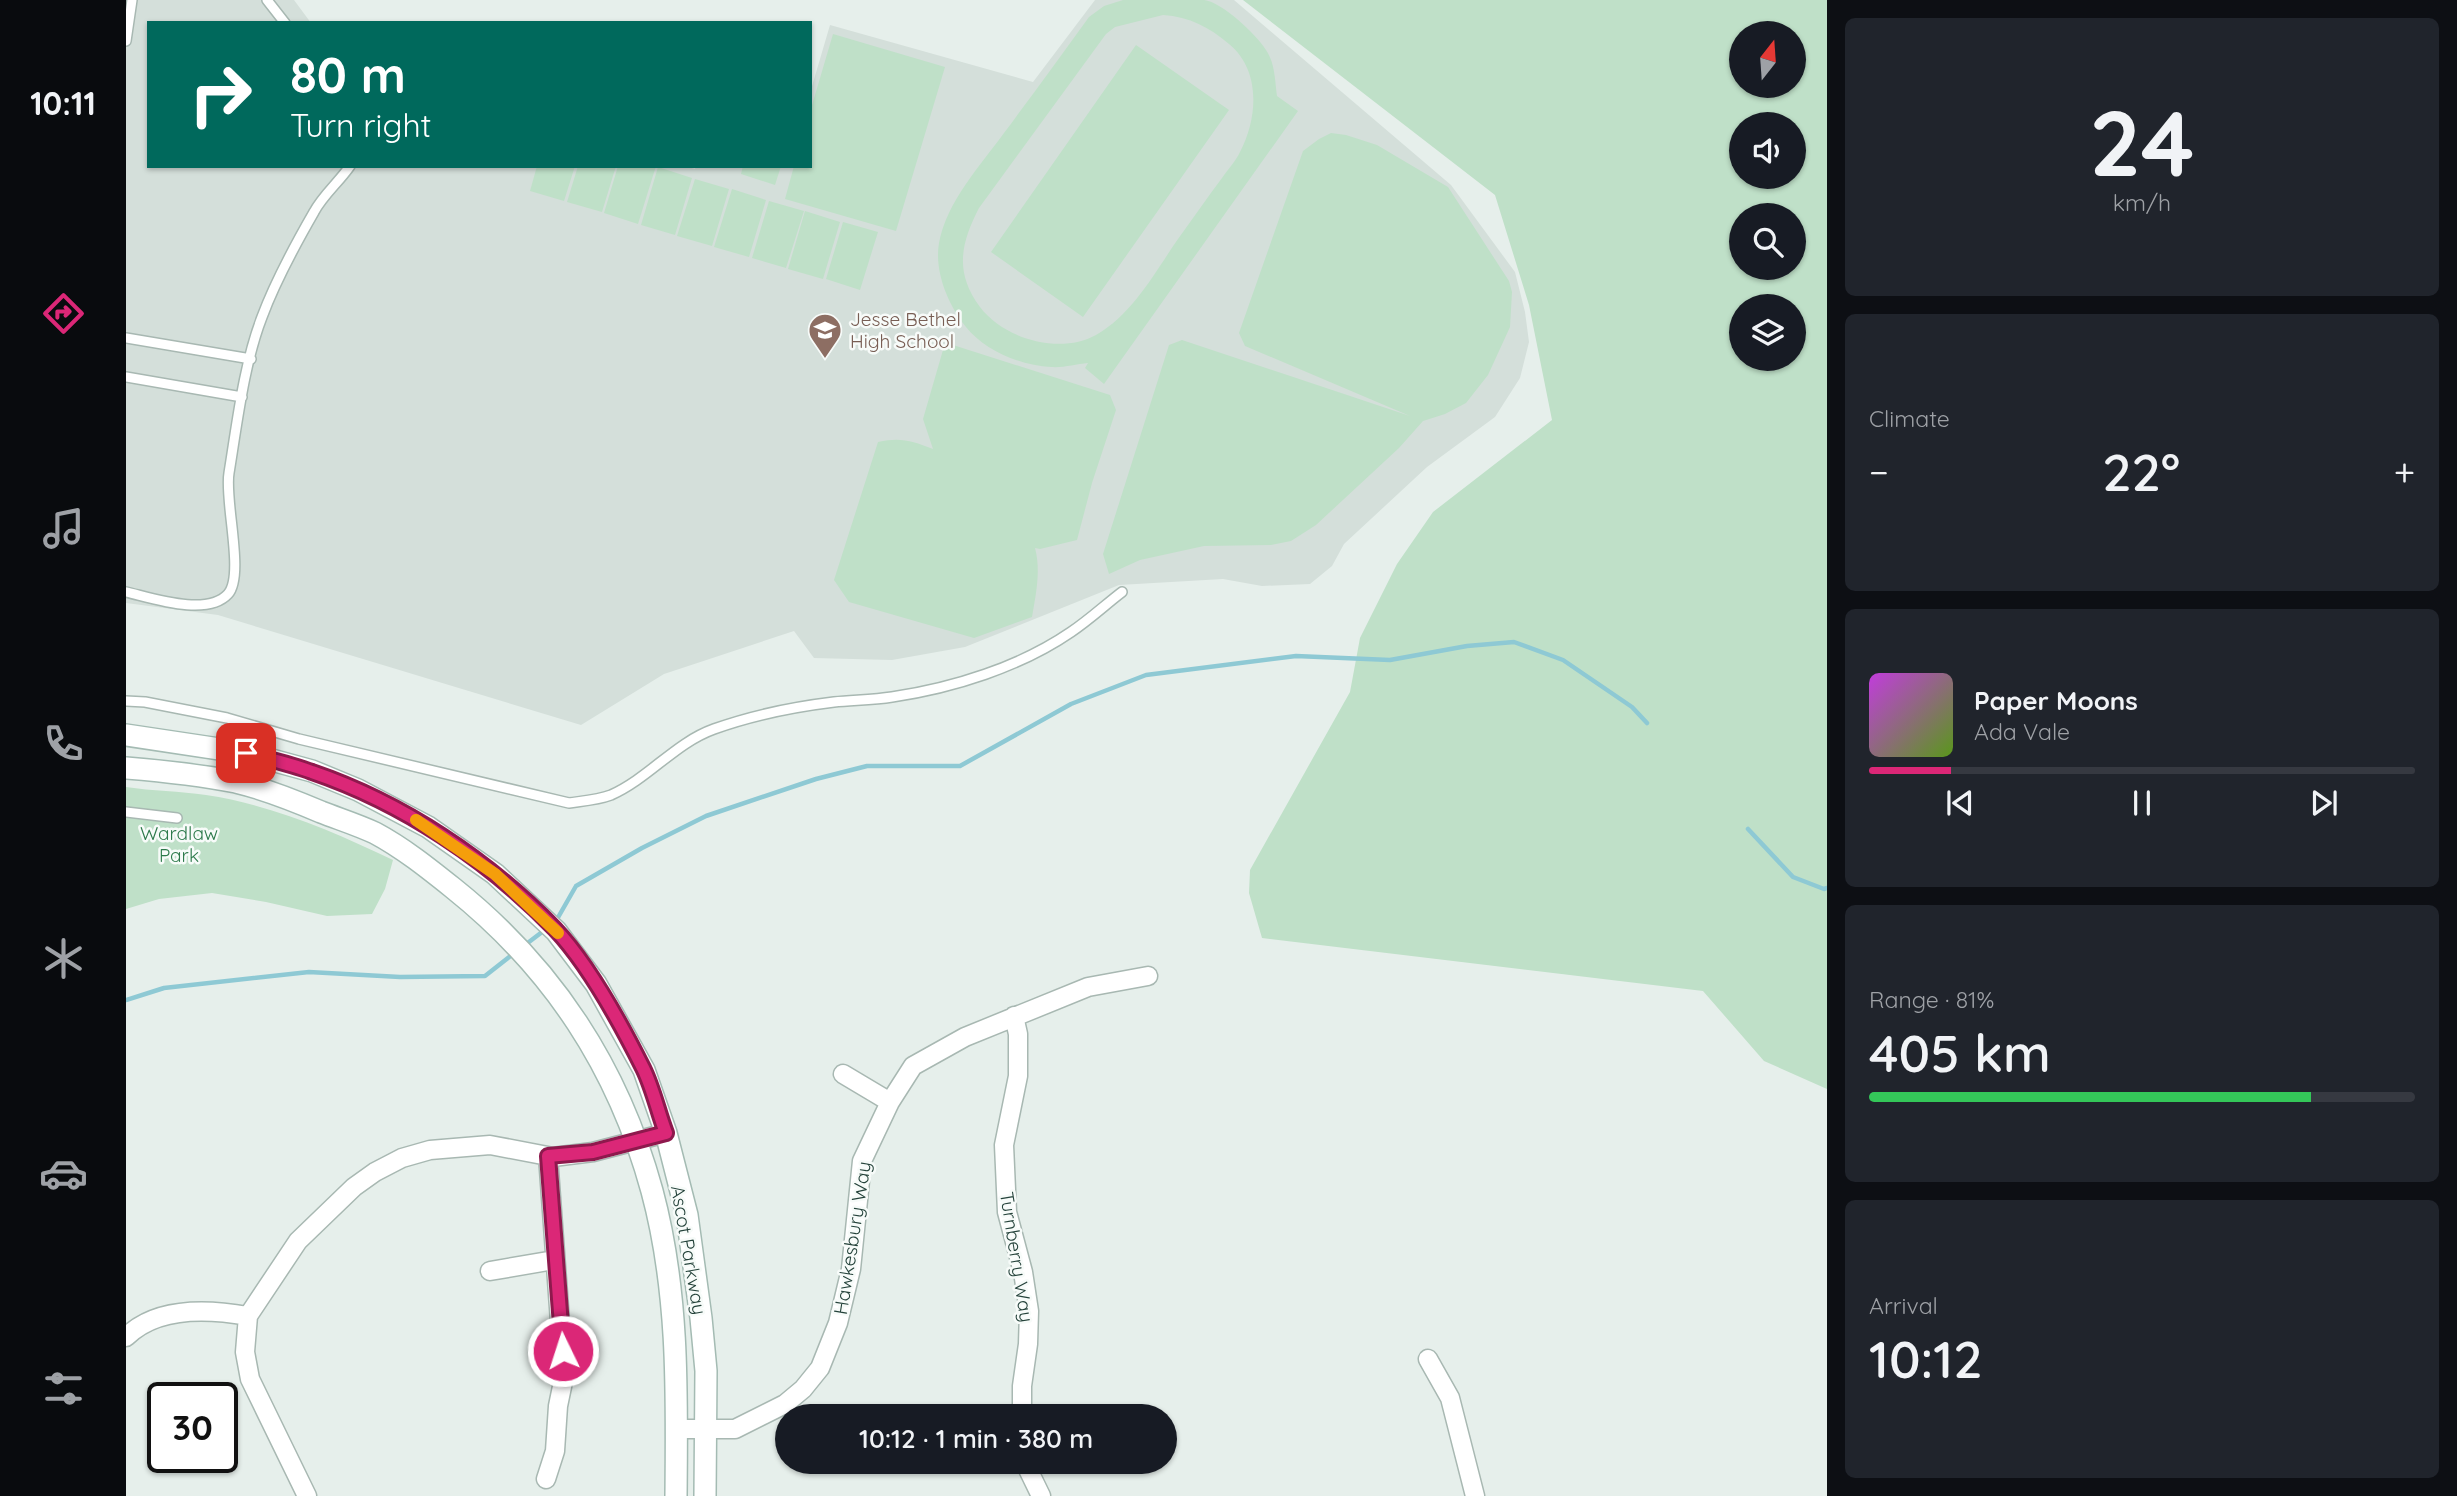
<!DOCTYPE html>
<meta charset="utf-8">
<style>
:root{--surface:#171b24;--page:#20242c;--text:#f1f3f6;--muted:#9ea1a6;--line:#363941;--accent:#db2777}
body{margin:0;font-family:Quicksand,sans-serif;background:var(--page);color:var(--text);height:100vh;display:flex;flex-direction:column;font-size:26px;white-space:nowrap}
*{box-sizing:border-box;margin:0}
p{font-size:23px;color:var(--muted)}
.icon{flex:none;width:38px;height:38px;fill:none;stroke:currentColor;stroke-width:2;stroke-linecap:round;stroke-linejoin:round}
.map{position:relative;flex:1;overflow:hidden}
.panel{display:flex;flex-direction:column;gap:18px;padding:18px;background:#0d0f14;width:630px}
.panel>*{flex:none}
.banner{position:absolute;left:21px;top:21px;width:665px;height:147px;border-radius:0px;box-shadow:0 2px 5px #0004;background:#00695c;color:#fff;overflow:hidden}
.needle{width:46px;rotate:17deg}
.fabs{position:absolute;left:1603px;top:21px;display:grid;gap:14px}
.fabs a{display:grid;place-items:center;width:77px;height:77px;border-radius:50%;background:var(--surface);box-shadow:0 2px 5px #0004;font-size:35px}
.speed{position:absolute;left:21px;top:1382px;display:flex;gap:14px;font-size:35px;font-weight:700;text-align:center}
.speed>*{display:grid;place-content:center;width:91px;height:91px;border-radius:50%;background:var(--surface);box-shadow:0 2px 5px #0004;line-height:1}
.speed .limit{border:4px solid #111;border-radius:10px;background:#fff;color:#111}
.pin{position:absolute;display:grid;place-items:center;width:60px;height:60px;color:#fff;margin:-30px;border-radius:14px;box-shadow:0 4px 10px #0006}
.me{position:absolute;width:77px;margin:-38px;rotate:356deg;stroke-linejoin:round;filter:drop-shadow(0 0 5px #0008)}
.turn{display:flex;align-items:center;gap:24px;height:147px;padding:0 28px;font-size:32px}
.turn .icon{width:91px;height:91px;stroke-width:2.5}
.turn b{display:block;font-size:49px;line-height:60px}
.big{font-size:52px;font-weight:600;line-height:1.1}
.panel .tile{flex:1;display:flex;flex-direction:column;justify-content:center;gap:10px;min-width:0;padding:0 24px;border-radius:10px;background:var(--page)}
.panel .dial{align-items:center;gap:0}
.dial b{font-size:91px;line-height:1}
.song{display:flex;align-items:center;gap:21px}
.cover{width:84px;height:84px;border-radius:10px;background:linear-gradient(135deg,hsl(290 70% 55%),hsl(90 70% 35%))}
.played{height:7px;border-radius:4px;background:linear-gradient(90deg,var(--accent) 15%,var(--line) 15%)}
.keys{display:flex;justify-content:space-around;direction:ltr}
.heat{display:flex;justify-content:space-between;align-items:center;font-size:38px;direction:ltr}
.charge{height:10px;border-radius:5px;background:linear-gradient(90deg,#34c759 81%,var(--line) 0)}
.trip{position:absolute;left:649px;top:1404px;width:402px;height:70px;border-radius:35px;background:var(--surface);box-shadow:0 2px 5px #0004;font-weight:600;line-height:70px;text-align:center}
main{display:flex;flex:1;min-height:0}
.dock{display:flex;flex-direction:column;width:126px;justify-content:space-around;align-items:center;background:#090b0e;color:var(--muted)}
.dock .icon{width:49px;height:49px}
.dock .active{color:var(--accent)}
.dock b{font-size:32px;color:var(--text)}
.map>svg:first-child{display:block}
.built{fill:#d4dfda}
.green{fill:#bfe0c8;fill-rule:evenodd}
.lines{fill:none;stroke-linecap:round;stroke-linejoin:round}
.stream{stroke:#8ec9d4;stroke-width:4.5}
.service-casing{stroke:#a8b8b2;stroke-width:12}
.minor-casing{stroke:#a8b8b2;stroke-width:21}
.secondary-casing{stroke:#a4bbb3;stroke-width:24}
.service{stroke:#fff;stroke-width:9}
.minor{stroke:#fff;stroke-width:18}
.secondary{stroke:#fff;stroke-width:21}
.route-casing{stroke:#8e194d;stroke-width:18}
.route{stroke:#db2777;stroke-width:12}
.slow{stroke:#f59e0b;stroke-width:12}
.labels{text-anchor:middle;dominant-baseline:central;stroke-width:5;stroke-linejoin:round;paint-order:stroke}
.education-label{font-size:19px;fill:#785e54;stroke:#f7fbf9;text-anchor:start}
.park-label{font-size:19px;fill:#2d7a4b;stroke:#f7fbf9}
.street-label{font-size:19px;fill:#24423a;stroke:#f7fbf9}
</style>
<main>
<nav class="dock">
<b>10:11</b>
<svg class="icon active" aria-label="directions" viewBox="0 0 24 24"><path d="M12 3l9 9-9 9-9-9zM9 14v-3h6M13 9l2 2-2 2"/></svg>
<svg class="icon" aria-label="music" viewBox="0 0 24 24"><path d="M9 18V5l10-2v13"/><circle cx="6" cy="18" r="3"/><circle cx="16" cy="16" r="3"/></svg>
<svg class="icon" aria-label="phone" viewBox="0 0 24 24"><path d="M5 4h4l2 5-3 2q2 4 5 5l2-3 5 2v4C11 20 4 13 5 4z"/></svg>
<svg class="icon" aria-label="climate" viewBox="0 0 24 24"><path d="M12 3v18M4 7l16 10M4 17L20 7"/></svg>
<svg class="icon" aria-label="car" viewBox="0 0 24 24"><path d="M5 17H2v-5l4-1 3-4h7l3 4 3 1v5h-3M9 17h6M6 11h13"/><circle cx="7" cy="17" r="2"/><circle cx="17" cy="17" r="2"/></svg>
<svg class="icon" aria-label="filters" viewBox="0 0 24 24"><path d="M4 7h16M4 17h16"/><circle cx="9" cy="7" r="2"/><circle cx="15" cy="17" r="2"/></svg>
</nav>
<div class="map">
<svg width="1701" height="1496" viewBox="0 0 1701 1496">
<rect width="100%" height="100%" fill="#e6efeb"/>
<path class="built" d="M0 0H168L185 23H23V166H559L569 169 570 166H684V93L704 25 907 82 969 0H1108L1325 185 1389 272 1399 312 1403 342 1394 378 1369 417 1301 467 1218 544 1206 566 1184 584 1136 586 1097 579 993 585 839 647 766 660 688 658 668 631 538 674 455 725 92 615 0 603Z"/>
<path class="green" d="M997 0C1023 0 1052 0 1078 0 1096 2 1130 34 1140 50 1149 63 1149 81 1151 96L1172 111 978 384 959 368 962 363C950 364 937 368 925 367 895 366 858 350 840 327 822 305 808 271 813 243 821 201 854 166 878 133 907 94 935 56 963 17L978 6ZM1037 15C1064 17 1083 27 1103 44 1135 70 1132 118 1114 152 1110 161 1102 169 1096 178 1081 198 1067 218 1052 239 1029 272 1007 314 970 335 934 355 878 339 854 307 828 272 835 243 853 208L980 34 989 27Z
M1117 0H1701V1089L1638 1061 1577 991 1136 938 1123 893 1124 870 1224 692 1234 638 1271 564 1307 512 1426 420 1403 305 1369 195ZM1615 33H1668V86H1615ZM1615 124H1668V177H1615ZM1615 215H1668V268H1615ZM1615 306H1668V359H1615Z
M707 34 819 67 770 231 659 199 668 166H684V112Z
M1010 45 1103 110 957 317 865 252Z
M1205 133 1220 135 1251 145 1322 187 1383 281 1386 292 1384 327 1362 375 1340 403 1319 414 1297 421 1273 448 1190 525 1165 541 1145 545 1078 546 1014 560 983 574 977 554 1043 345 1056 340 1284 416 1119 346 1113 333 1177 151 1193 139Z
M411 166H449L438 201 404 191Z
M452 166H490L476 212 441 202Z
M492 166H530L512 224 478 213Z
M617 166H655L649 185 615 174Z
M532 167 566 178 549 235 515 225Z
M569 179 603 189 586 246 551 236Z
M606 189 640 200 623 257 588 247Z
M643 201 678 211 660 268 626 258Z
M679 211 714 222 697 279 662 269Z
M717 222 752 232 734 290 700 279Z
M827 345 984 395 990 410 966 483 951 540 914 549 909 548C915 570 910 594 906 617L848 638 723 602 708 580 752 442C775 437 786 441 807 449L797 419 817 350Z
M0 787C26 791 54 791 80 795 146 805 207 831 267 860L259 889 246 914 201 916 140 902 86 893 33 899 0 909Z"/>
<g class="lines">
<path class="stream" d="M1622 829 1667 877 1698 889 1701 888
M430 921 450 886 516 848 580 816 690 779 741 766H834L945 704 1020 675 1170 656 1264 660 1341 646 1388 642 1437 660 1506 707 1521 723
M399 945 420 929
M0 1000 38 988 183 972 274 977 359 976 387 954"/>
<defs>
<path id="service" d="M141 0 159 23
M0 41 6 0
M0 338 125 359
M0 377 116 397
M0 592C26 598 81 617 102 594 119 575 98 500 103 473 111 424 118 363 136 317 149 282 169 245 188 212 197 195 213 182 224 166
M0 701 19 702 101 718 173 739 443 803C457 801 472 800 485 795 523 778 549 743 588 729 627 715 667 707 708 702 727 700 747 700 766 697 827 688 894 667 945 632 963 620 979 605 996 592
M0 812 51 818"/>
<path id="minor" d="M888 1016 892 1034V1076L878 1145 881 1212 897 1272 903 1311 902 1344 896 1386V1416
M717 1074 764 1102
M364 1271 428 1260
M0 1337C31 1306 83 1309 122 1316
M1302 1359 1324 1398 1349 1496
M551 1429H609L659 1404 677 1389 694 1368 712 1323 725 1269 736 1161 764 1102 787 1066 839 1037 962 987 1022 976
M898 1461 915 1496
M420 1479 429 1451 432 1406 438 1377 422 1156
M181 1496 124 1379 119 1352 122 1316 172 1241 228 1187 249 1172 276 1158 304 1150 364 1145 427 1157 467 1152 540 1133"/>
<path id="secondary" d="M0 735 120 753 186 771 232 790 302 827 369 874 430 931 470 984 518 1070 540 1133 561 1215 575 1318 580 1371 579 1496
M0 768C37 771 74 775 110 782 139 789 167 800 195 812 213 819 232 825 249 833 277 848 302 868 327 888 427 968 492 1067 526 1191 553 1291 551 1394 550 1496"/>
</defs>
<use href="#service" class="service-casing"/>
<use href="#minor" class="minor-casing"/>
<use href="#secondary" class="secondary-casing"/>
<use href="#service" class="service"/>
<use href="#minor" class="minor"/>
<use href="#secondary" class="secondary"/>
</g>
<g class="lines">
<defs>
<path id="route" d="M120 753C142 759 165 764 186 772 277 803 362 860 429 929 463 965 495 1024 517 1068 527 1088 532 1112 540 1133L467 1152 422 1156 437 1351"/>
</defs>
<use href="#route" class="route-casing"/>
<use href="#route" class="route"/>
<path class="slow" d="M290 820 369 874 432 933"/>
</g>
<defs>
<symbol id="school-pin" viewBox="-11 -11 22 30"><path d="M0 17L-7.5 6A9.5 9.5 0 1 1 7.5 6Z" fill="#8d6e63" stroke="#f7fbf9"/><path d="M0-5L7-2L0 1L-7-2ZM-4 1L0 2.5L4 1V4Q0 6-4 4Z" fill="#fff"/></symbol>
</defs>
<g fill-rule="evenodd">
<use href="#school-pin" x="680" y="311" width="38" height="52"/>
</g>
<g class="labels">
<g class="education-label">
<text x="724" y="319">Jesse Bethel<tspan x="724" dy="22">High School</tspan></text>
</g>
<g class="park-label">
<text x="53" y="833">Wardlaw<tspan x="53" dy="22">Park</tspan></text>
</g>
<g class="street-label">
<text transform="translate(726 1238) rotate(-81)">Hawkesbury Way</text>
<text transform="translate(563 1250) rotate(80)">Ascot Parkway</text>
<text transform="translate(891 1257) rotate(81)">Turnberry Way</text>
</g>
</g>
</svg>
<div class="fabs">
<a><svg class="needle" viewBox="-14 -14 28 28"><path d="M0-13l5 13h-10z" fill="#e53935"/><path d="M0 13l5-13h-10z" fill="#9ea1a6"/></svg></a>
<a><svg class="icon" aria-label="sound" viewBox="0 0 24 24"><path d="M4 9h4l5-4v14l-5-4H4zM17 9q2 3 0 6"/></svg></a>
<a><svg class="icon" aria-label="search" viewBox="0 0 24 24"><circle cx="10" cy="10" r="6"/><path d="M15 15l6 6"/></svg></a>
<a><svg class="icon" aria-label="layers" viewBox="0 0 24 24"><path d="M12 4l9 5-9 5-9-5zM3 14l9 5 9-5"/></svg></a>
</div>
<div class="speed"><div class="limit">30</div></div>
<div class="pin" style="left:120px;top:753px;background:#d93025"><svg class="icon" aria-label="arrive" viewBox="0 0 24 24"><path d="M6 21V4h12l-3 4 3 4H6"/></svg></div>
<svg class="me" style="left:437px;top:1351px" viewBox="-20 -20 40 40"><circle r="17" fill="#db2777" stroke="#fff" stroke-width="3"/><path d="M0-11L8 9 0 5-8 9z" fill="#fff"/></svg>
<div class="trip">10:12 · 1 min · 380 m</div>
<div class="banner">
<div class="turn"><svg class="icon" aria-label="right" viewBox="0 0 24 24"><path d="M7 20v-9h11M14 6l5 5-5 5"/></svg><div><b>80 m</b>Turn right</div></div>
</div>
</div>
<section class="panel">
<div class="tile dial"><b>24</b><p>km/h</p></div>
<div class="tile"><p>Climate</p>
<div class="heat"><a>−</a><b class="big">22°</b><a>+</a></div>
</div>
<div class="tile">
<div class="song"><i class="cover"></i><div><b>Paper Moons</b><p>Ada Vale</p></div></div>
<div class="played"></div>
<div class="keys"><svg class="icon" aria-label="previous" viewBox="0 0 24 24"><path d="M18 5L8 12l10 7zM5 5v14"/></svg><svg class="icon" aria-label="pause" viewBox="0 0 24 24"><path d="M8 5v14M16 5v14"/></svg><svg class="icon" aria-label="next" viewBox="0 0 24 24"><path d="M6 5l10 7-10 7zM19 5v14"/></svg></div>
</div>
<div class="tile"><p>Range · 81%</p><b class="big">405 km</b><div class="charge"></div></div>
<div class="tile"><p>Arrival</p><b class="big">10:12</b></div>
</section>
</main>
